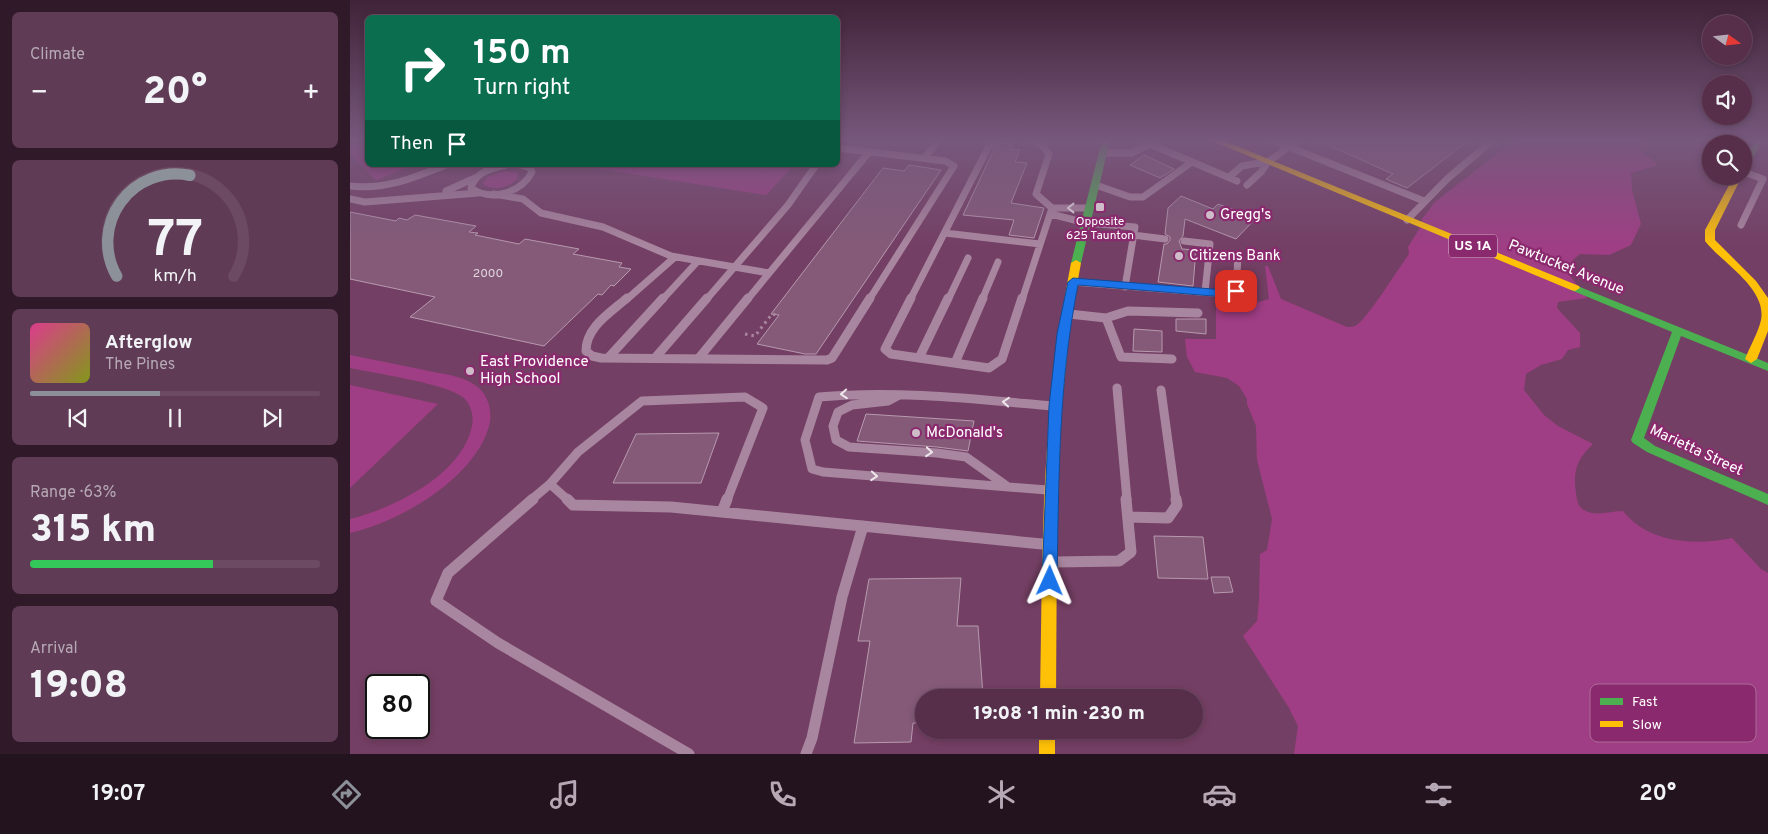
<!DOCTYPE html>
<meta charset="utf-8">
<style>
:root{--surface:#572f4b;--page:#603b55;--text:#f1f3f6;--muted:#b6a9b5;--line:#6d4a63;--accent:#8c9099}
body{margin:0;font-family:Overpass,sans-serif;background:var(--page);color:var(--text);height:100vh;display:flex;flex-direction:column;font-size:19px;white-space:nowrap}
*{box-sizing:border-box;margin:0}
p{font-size:16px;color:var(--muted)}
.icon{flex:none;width:28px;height:28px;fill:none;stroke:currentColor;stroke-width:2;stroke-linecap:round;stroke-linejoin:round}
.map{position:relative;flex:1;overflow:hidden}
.panel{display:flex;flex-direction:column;gap:12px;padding:12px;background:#301a29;width:350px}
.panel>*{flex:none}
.hud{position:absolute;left:15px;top:15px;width:475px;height:152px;border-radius:8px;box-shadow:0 2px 8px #0003,0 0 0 1px var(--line);background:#0b6e4f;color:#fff;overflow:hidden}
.needle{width:32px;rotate:105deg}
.controls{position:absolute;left:1352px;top:15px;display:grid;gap:10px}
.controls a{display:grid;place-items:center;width:50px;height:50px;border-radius:50%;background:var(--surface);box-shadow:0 2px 8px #0003,0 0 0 1px var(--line);font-size:25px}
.speed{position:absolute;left:15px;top:674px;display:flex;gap:10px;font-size:25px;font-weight:700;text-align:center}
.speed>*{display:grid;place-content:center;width:65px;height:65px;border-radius:50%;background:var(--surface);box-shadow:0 2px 8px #0003,0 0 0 1px var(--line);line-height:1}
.speed .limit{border:2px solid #111;border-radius:8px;background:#fff;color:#111}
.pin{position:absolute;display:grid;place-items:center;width:42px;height:42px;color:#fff;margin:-21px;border-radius:10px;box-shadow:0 2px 8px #0006}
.me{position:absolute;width:55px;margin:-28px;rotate:1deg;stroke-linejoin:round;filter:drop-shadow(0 0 4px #0008)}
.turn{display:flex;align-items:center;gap:18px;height:105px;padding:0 25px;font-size:22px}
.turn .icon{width:65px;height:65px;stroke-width:2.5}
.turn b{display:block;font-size:35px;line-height:42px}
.then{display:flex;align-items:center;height:48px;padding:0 25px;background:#0003;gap:10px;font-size:19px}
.big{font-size:38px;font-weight:800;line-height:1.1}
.panel .widget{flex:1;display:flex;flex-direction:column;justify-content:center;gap:8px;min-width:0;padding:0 18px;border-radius:8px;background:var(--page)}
.panel .dial{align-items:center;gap:0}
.dial svg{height:130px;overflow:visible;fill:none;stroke:var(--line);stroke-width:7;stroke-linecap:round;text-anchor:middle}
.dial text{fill:var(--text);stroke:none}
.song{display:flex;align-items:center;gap:15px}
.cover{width:60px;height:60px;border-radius:8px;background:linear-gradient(135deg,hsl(330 70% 55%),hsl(70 70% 35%))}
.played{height:5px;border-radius:2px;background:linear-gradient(90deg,var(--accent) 45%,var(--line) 45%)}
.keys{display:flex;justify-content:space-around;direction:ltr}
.heat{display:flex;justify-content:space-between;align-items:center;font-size:28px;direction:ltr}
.charge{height:8px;border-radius:4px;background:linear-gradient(90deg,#34c759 63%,var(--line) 0)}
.trip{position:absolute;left:565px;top:689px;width:288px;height:50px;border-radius:25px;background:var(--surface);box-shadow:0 2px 8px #0003,0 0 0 1px var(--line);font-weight:800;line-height:50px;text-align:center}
.menu{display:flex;height:80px;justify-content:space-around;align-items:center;background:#23131e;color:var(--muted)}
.menu .icon{width:35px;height:35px}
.menu .active{color:var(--accent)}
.menu b{font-size:22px;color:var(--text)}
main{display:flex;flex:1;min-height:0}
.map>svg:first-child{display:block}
.green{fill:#9f3e84}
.building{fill:#845a78;stroke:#b79aae}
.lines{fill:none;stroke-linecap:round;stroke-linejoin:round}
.path{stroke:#a9869f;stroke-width:3;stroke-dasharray:2.5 4;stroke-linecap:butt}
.lane-far2{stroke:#a9869f;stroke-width:7}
.lane-far1{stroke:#a9869f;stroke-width:9}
.lane{stroke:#a9869f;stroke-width:11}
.fast{fill:#4caf50;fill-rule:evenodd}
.slow{fill:#ffc107;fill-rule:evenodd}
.oneway{stroke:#eee7ec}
.route{fill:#1a73e8;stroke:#114b97}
.poi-dot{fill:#cebcc9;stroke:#8a296d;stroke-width:2}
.labels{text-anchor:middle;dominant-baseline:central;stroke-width:4.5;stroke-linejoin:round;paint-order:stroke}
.far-poi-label{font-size:12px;fill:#fff;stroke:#8a296d}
.number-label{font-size:12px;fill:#e0d6dd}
.shield{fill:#8a296d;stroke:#dcbfd3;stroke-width:1}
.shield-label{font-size:14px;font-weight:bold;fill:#fff}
.poi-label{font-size:15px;fill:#fff;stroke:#8a296d;text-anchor:start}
.street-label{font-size:15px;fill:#fff;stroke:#8a296d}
.key{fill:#8a296d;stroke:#ad6999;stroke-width:1}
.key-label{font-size:14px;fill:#fff}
</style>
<main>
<section class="panel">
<div class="widget"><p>Climate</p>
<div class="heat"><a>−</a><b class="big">20°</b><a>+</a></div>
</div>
<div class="widget dial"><svg viewBox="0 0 100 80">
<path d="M14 69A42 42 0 1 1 86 69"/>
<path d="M14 69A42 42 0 0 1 59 7" stroke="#8c9099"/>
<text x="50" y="56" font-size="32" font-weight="700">77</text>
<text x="50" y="72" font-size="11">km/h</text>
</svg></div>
<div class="widget">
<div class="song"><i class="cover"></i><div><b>Afterglow</b><p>The Pines</p></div></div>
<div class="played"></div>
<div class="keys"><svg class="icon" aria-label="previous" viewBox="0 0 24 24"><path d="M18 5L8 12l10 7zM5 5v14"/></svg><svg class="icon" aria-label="pause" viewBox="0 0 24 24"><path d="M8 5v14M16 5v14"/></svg><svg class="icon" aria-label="next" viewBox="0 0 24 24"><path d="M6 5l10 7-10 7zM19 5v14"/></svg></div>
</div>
<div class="widget"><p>Range · 63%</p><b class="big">315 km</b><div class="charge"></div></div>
<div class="widget"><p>Arrival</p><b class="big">19:08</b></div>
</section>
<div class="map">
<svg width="1418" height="754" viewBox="0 0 1418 754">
<rect width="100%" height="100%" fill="#743f64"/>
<path class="green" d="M0 140H17L18 165H64L26 180 0 154Z
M1165 140H1296L1290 150 1308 165 1281 173 1282 190 1291 224 1281 245 1259 255 1230 254 1214 268 1237 298 1208 302 1207 308 1230 333V347L1218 350 1212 359 1191 365 1176 374 1174 390 1194 415 1208 426 1243 444C1226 460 1223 471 1226 493 1227 500 1228 507 1234 510 1245 517 1261 511 1273 511 1298 543 1345 546 1382 538L1411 569 1418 573V754H944L948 726 939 708 893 636 907 621 909 600 910 554 917 550 922 519 907 460 906 426 897 404V399L889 386 877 378 845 372 837 357 835 339H866V304H902L919 299 915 266H918L931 299 997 327C998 327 1004 327 1005 326 1015 323 1050 266 1059 254L1058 247 1071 226 1072 219 1085 202Z
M234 165H444L416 195 232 166Z
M155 171 168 173 167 179C159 187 145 191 134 185L133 183 138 177Z
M0 355C25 360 50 365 74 370 91 374 111 375 125 385 137 393 142 408 140 422 129 476 50 522 0 533V519C44 508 112 475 122 426 124 416 121 405 114 398 99 384 23 373 0 368Z
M0 385 88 404 0 488Z"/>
<path class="building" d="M967 140H1119L1057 188 1036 179 1043 174Z
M647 143 662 144 660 149 670 150 665 162 677 163 661 203 694 208 684 238 659 235 664 220 613 215Z
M794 155 824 169 810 178 780 165Z
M559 165 591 170 466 354H455L407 344 429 315 421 314 533 168 554 171Z
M831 196 863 209 868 204 906 218 886 239 835 219 833 236 829 241 832 249 846 250 843 286 808 282 814 244H817L820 240V237L815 234 818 208Z
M0 212 46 221 49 218 57 220 65 215 126 226 119 232 128 233 125 235 169 244 175 239 229 249 223 254 272 263 269 267 281 269 264 286 261 285 252 295 248 294 194 346 60 317 85 297 0 279Z
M826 319H856V334L826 331Z
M784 329 812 331V352L783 351Z
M516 414 624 421 618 451 587 447 507 441Z
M369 433 351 483H263L286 434Z
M804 536 853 537 858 579 808 578Z
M861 577H879L883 592 864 593Z
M611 578 607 626H628L633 696 574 698V723H563L561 742 504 743 520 641H508L519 579Z"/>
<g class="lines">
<path class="path" d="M395 334 405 336 422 314 427 315"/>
<path class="lane-far2" d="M679 140 691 144 699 154 686 194 702 208H739
M922 140 1074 201
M488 148 595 161 604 166 519 300
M753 153H781L800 144 887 181
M575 158 588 140
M156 165C142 168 125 172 121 188 141 202 171 193 182 172L180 168 171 165
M879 177 892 166 915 162
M746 185 780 197H793L842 162
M897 185 911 172 918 162 948 140
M0 186C36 190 63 178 96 165
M96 191 125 178
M144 194 173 199 191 213 253 227 321 256 419 273
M0 199 15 202 128 193
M701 214 736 223 785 227 775 287
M1057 220 1097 179 1143 140
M1391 225 1413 179 1394 172
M595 233 690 244
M783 235 815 239
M834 241 860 244 855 292
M723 282 875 294 886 291 888 256
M276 300 325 257
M312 300 348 261
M356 300 438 205 466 165
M397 300 519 152
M560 300 642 140
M598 300 618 258
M632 300 648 262
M672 300 702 208"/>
<path class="lane-far1" d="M277 298C260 313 236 327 236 351L242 356 251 358 477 360 482 358 520 298
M561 298 535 349 541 354 639 368 652 359 672 298
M719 314 756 318 771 357 822 359
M756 318 778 311 848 313
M258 358 313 298
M305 358 357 298
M569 358 598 298
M348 359 398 298
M605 363 633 298
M767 388 777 500
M811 390 826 500
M549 395 538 401 502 405 488 412 483 426 486 440 499 447 587 453 616 457 658 487
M697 490 473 472 462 469 455 440 469 397C547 390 624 399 702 406
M181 500 200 484
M218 500 200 484 228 452 292 401 395 397 413 408 377 500"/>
<path class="lane" d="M183 499 98 573 86 601 148 643 339 754
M217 499 223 505 321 507 692 544
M372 512 377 499
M778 517 818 518 827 505 826 499
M705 562 769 561 781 552 776 499
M456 754 462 738 492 597 513 526"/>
<path class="fast" d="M752 140H760L731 263 726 266 721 263Z
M1405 140H1413L1398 166 1394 168V159Z
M1225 285 1418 363V371L1331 336 1294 438 1305 446 1418 494V505L1297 452 1283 443 1281 440 1322 332 1221 290 1220 288Z"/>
<path class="slow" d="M860 140H872L1229 286 1230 288 1225 291 1221 290Z
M1384 176H1392L1365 230V240L1406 281 1418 298V331L1407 359 1401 363 1395 359C1400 346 1408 333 1411 320 1417 288 1372 263 1355 241V230Z
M726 260 731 263 721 317 710 425 707 534 706 698H690C692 589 691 480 704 372 708 335 714 299 721 263Z
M689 730H705V754H689Z"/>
</g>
<defs><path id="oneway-chevron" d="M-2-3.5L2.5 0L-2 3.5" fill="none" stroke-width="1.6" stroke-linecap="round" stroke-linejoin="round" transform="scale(1.25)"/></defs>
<g class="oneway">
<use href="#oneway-chevron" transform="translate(721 208) rotate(-180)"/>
<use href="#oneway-chevron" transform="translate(494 394) rotate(176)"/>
<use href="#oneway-chevron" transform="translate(656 402) rotate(-175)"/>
<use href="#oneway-chevron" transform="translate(579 452) rotate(5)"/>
<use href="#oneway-chevron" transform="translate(524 476) rotate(4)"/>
</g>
<linearGradient id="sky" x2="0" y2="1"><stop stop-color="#402337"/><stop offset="0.57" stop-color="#77587d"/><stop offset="1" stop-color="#77587d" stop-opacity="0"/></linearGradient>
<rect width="1418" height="246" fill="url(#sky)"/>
<path class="route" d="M723 278 875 290 886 287 891 291 890 293 875 297 728 285C708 385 709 481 707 581L705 586 700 588 694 586 692 581 699 406 707 334 718 282Z"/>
<g class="poi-dot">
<rect x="745" y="202" width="10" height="10" rx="2.5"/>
<circle cx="860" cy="215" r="5"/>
<circle cx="829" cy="256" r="5"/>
<circle cx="120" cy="371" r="5"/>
<circle cx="566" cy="433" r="5"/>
</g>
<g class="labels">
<g class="far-poi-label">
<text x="750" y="222">Opposite<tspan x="750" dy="14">625 Taunton</tspan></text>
</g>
<g class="number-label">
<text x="138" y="274">2000</text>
</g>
<rect class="shield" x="1099" y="234.5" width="48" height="23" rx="4"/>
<g class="shield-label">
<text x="1123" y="246">US 1A</text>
</g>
<g class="poi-label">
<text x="870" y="215">Gregg's</text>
<text x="839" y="256">Citizens Bank</text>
<text x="130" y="362">East Providence<tspan x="130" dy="17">High School</tspan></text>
<text x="576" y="433">McDonald's</text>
</g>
<g class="street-label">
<text transform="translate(1216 268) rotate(22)">Pawtucket Avenue</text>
<text transform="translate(1346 451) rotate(25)">Marietta Street</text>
</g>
</g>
<rect x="1240" y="684" width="166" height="58" rx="8" class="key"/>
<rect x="1250" y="698" width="23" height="7" fill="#4caf50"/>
<rect x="1250" y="721" width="23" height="6" fill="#ffc107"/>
<g class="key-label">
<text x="1282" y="706">Fast</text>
<text x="1282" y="729">Slow</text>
</g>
</svg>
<div class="controls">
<a><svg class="needle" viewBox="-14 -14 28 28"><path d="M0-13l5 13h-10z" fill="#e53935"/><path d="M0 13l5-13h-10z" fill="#b6a9b5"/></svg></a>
<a><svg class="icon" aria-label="sound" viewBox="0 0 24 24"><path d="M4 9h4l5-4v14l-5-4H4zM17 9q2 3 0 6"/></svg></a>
<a><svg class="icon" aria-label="search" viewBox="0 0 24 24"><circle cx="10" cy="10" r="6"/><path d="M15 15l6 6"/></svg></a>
</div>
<div class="speed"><div class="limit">80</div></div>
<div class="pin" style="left:886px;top:291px;background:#d93025"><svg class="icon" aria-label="arrive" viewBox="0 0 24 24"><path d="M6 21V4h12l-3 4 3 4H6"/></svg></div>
<svg class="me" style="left:700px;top:581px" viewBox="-20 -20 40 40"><path d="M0-17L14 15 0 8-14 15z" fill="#1a73e8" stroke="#fff" stroke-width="4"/></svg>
<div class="trip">19:08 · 1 min · 230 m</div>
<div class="hud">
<div class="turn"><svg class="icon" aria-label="right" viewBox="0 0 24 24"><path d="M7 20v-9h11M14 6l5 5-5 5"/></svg><div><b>150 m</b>Turn right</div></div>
<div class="then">Then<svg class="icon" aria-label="arrive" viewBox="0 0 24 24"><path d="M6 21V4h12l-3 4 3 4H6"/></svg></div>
</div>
</div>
</main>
<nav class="menu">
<b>19:07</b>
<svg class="icon active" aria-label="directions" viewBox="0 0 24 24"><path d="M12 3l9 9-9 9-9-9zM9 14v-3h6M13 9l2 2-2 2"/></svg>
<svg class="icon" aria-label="music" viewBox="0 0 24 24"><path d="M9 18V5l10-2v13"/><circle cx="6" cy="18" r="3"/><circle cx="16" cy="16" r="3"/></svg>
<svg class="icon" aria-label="phone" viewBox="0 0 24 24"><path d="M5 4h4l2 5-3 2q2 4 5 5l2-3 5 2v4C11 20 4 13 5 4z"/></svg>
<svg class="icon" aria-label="climate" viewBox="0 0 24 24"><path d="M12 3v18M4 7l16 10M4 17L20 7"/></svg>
<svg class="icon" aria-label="car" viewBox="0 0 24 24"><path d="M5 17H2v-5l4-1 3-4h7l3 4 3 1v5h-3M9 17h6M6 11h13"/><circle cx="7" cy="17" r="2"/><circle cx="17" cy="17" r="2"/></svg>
<svg class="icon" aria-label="filters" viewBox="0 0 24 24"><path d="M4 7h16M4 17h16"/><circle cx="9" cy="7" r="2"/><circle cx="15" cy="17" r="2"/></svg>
<b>20°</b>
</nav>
